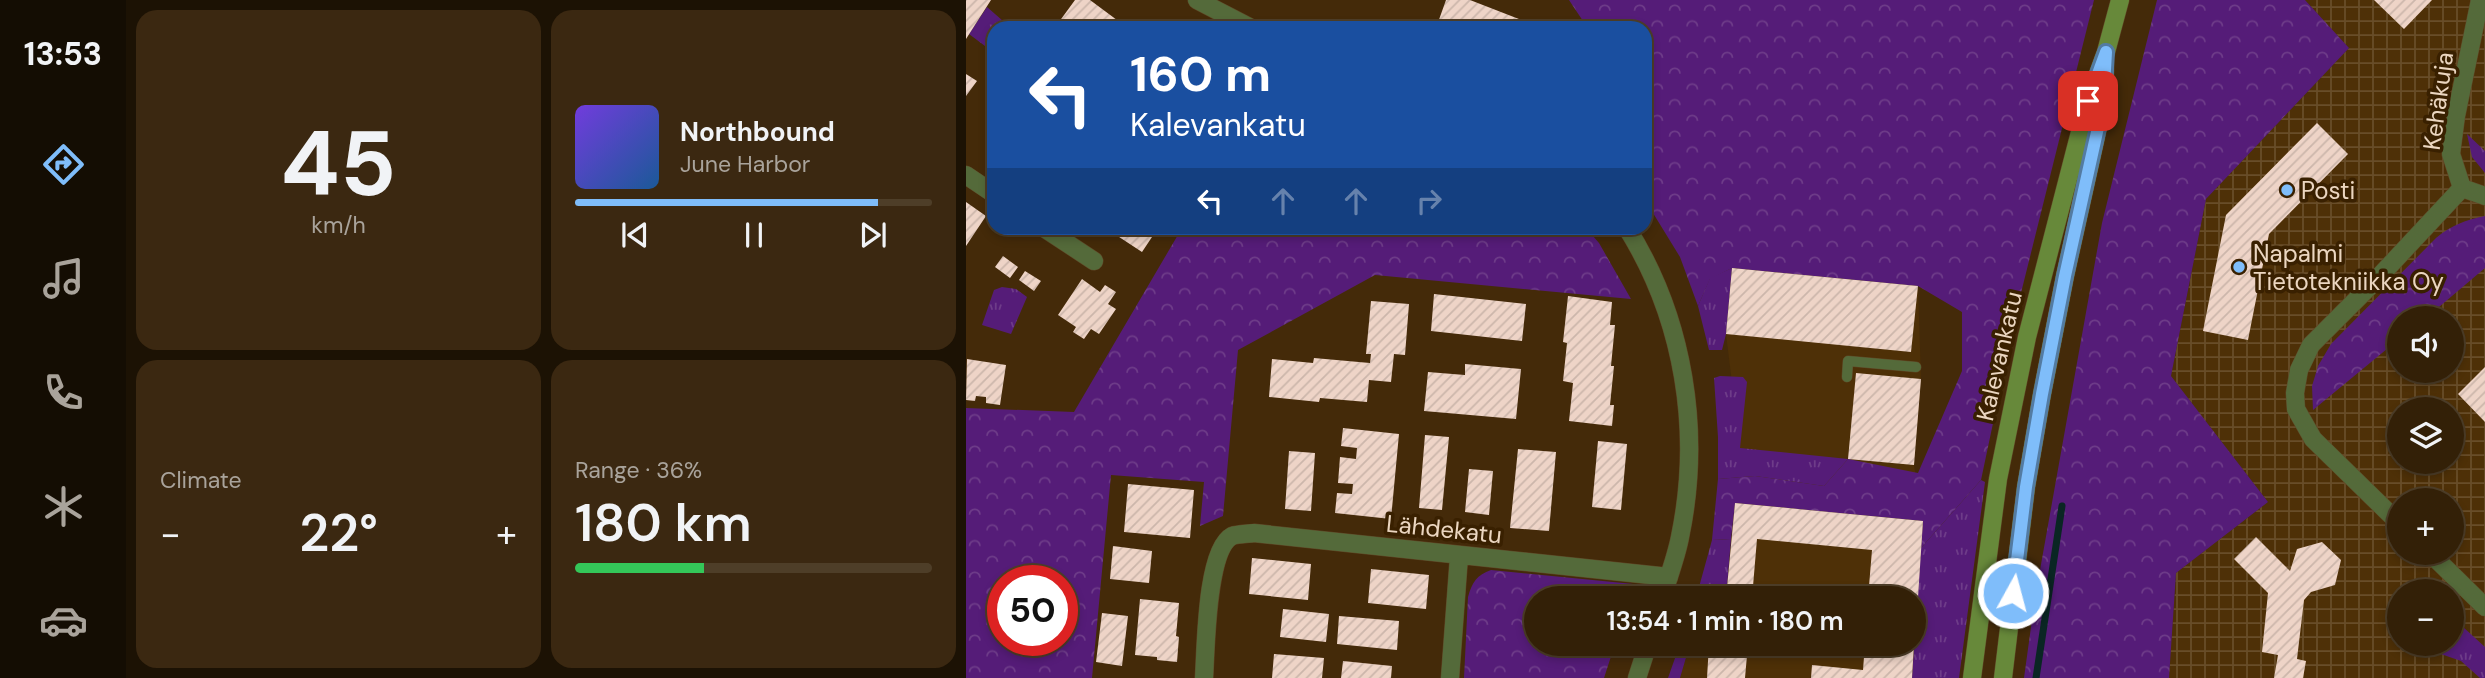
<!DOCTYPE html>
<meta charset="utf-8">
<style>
:root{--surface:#332007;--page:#3b2811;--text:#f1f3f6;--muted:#a9a39b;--line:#4e3e28;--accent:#7fbdfa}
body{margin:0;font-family:"DM Sans",sans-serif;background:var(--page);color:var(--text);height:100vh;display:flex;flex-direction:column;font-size:26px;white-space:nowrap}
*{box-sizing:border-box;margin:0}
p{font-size:23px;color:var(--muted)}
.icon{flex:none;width:38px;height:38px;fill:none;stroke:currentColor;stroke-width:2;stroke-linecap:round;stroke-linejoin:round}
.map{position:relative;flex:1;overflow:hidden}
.drawer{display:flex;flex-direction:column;gap:10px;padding:10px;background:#1c1204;width:840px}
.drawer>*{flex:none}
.guide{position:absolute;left:21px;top:21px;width:665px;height:214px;border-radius:21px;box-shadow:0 4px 10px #0003,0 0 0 2px var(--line);background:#1a4fa0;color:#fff;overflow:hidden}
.tools{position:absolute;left:1421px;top:306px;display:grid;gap:14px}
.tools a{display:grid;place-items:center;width:77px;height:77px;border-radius:50%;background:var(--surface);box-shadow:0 4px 10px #0003,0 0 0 2px var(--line);font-size:35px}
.speed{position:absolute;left:21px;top:565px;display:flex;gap:14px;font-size:35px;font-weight:700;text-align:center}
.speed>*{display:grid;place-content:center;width:91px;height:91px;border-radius:50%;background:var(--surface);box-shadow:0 4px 10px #0003,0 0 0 2px var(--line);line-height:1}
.speed .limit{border:10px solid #d22;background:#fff;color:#111}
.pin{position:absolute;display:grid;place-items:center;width:60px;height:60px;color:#fff;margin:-30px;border-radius:14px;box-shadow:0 4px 10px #0006}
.me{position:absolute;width:77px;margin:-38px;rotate:7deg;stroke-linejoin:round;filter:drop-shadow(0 0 5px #0008)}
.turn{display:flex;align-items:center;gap:24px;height:147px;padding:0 28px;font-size:32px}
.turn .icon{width:91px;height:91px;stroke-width:2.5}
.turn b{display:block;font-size:49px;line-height:60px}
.lanes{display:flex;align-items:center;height:66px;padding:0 28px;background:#0003;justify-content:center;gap:35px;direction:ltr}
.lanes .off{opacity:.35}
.big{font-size:52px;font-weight:600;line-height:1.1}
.drawer .widget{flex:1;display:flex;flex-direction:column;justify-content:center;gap:10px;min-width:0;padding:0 24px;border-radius:21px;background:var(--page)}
.drawer .dial{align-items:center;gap:0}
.dial b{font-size:91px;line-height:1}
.song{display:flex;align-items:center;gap:21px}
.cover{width:84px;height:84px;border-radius:10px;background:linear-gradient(135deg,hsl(260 70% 55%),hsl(210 70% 35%))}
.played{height:7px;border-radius:4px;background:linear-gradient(90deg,var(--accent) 85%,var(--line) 85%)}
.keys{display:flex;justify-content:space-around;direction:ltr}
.heat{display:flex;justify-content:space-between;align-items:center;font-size:38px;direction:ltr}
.charge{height:10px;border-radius:5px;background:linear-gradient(90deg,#34c759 36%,var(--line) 0)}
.drawer .tiles{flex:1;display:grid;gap:10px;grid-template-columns:repeat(2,1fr)}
.trip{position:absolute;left:558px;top:586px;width:402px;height:70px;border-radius:35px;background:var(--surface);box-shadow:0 4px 10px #0003,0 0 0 2px var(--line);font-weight:600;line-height:70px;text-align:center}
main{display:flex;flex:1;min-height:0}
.menu{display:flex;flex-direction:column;width:126px;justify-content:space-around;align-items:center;background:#140d03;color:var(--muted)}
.menu .icon{width:49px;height:49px}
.menu .selected{color:var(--accent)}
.menu b{font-size:32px;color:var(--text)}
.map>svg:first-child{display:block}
.built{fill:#4e3007}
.industrial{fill:url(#industrial-grid);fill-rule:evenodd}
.grass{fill:url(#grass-tufts)}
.forest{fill:url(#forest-crowns);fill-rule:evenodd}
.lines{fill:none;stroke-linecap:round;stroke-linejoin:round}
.stream{stroke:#0a2624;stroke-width:7}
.building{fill:url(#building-hatch)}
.lane-casing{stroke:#5f4626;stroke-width:11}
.street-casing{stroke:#5f4626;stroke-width:19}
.secondary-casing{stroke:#5f4626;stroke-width:19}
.lane{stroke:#546a3a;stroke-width:10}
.street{stroke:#546a3a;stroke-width:18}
.secondary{stroke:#67893a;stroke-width:18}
.route-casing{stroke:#537ba2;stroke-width:18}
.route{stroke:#7fbdfa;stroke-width:12}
.poi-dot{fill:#7fbdfa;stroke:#392000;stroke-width:2.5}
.labels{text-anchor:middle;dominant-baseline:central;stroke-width:7;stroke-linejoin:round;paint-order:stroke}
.street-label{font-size:24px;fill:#ebd6c0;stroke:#392000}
.poi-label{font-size:24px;fill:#ebd6c0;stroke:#392000;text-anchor:start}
</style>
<main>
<nav class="menu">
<b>13:53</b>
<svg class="icon selected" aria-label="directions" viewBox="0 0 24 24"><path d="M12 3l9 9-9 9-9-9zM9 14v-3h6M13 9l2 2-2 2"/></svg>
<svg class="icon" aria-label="music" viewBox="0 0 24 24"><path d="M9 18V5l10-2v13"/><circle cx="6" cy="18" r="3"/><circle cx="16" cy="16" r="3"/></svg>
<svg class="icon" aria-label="phone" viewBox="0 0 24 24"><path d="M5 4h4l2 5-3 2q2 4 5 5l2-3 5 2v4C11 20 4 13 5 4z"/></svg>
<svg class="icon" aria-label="climate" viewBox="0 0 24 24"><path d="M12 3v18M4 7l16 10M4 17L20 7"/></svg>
<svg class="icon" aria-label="car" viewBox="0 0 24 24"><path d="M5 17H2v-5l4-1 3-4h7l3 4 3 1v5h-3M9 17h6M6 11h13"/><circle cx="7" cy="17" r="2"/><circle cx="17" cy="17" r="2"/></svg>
</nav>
<section class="drawer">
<div class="tiles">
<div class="widget dial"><b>45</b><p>km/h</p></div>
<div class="widget">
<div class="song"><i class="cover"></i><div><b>Northbound</b><p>June Harbor</p></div></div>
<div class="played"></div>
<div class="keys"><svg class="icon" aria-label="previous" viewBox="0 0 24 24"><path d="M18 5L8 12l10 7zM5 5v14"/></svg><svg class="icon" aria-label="pause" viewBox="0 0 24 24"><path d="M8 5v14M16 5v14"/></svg><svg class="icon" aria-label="next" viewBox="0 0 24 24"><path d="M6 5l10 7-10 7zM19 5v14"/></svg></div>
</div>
<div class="widget"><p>Climate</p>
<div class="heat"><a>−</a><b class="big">22°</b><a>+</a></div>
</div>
<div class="widget"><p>Range · 36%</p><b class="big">180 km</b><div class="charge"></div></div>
</div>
</section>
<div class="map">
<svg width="1519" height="678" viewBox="0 0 1519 678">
<defs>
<pattern id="industrial-grid" width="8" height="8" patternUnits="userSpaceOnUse" patternTransform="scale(1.75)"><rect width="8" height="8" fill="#4e3007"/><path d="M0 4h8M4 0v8" fill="none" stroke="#684d29"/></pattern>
<pattern id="grass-tufts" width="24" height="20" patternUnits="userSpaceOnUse" patternTransform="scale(1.75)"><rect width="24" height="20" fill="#551c78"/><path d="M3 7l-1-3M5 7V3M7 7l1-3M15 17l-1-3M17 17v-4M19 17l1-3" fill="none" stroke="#6e3c89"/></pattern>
<pattern id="forest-crowns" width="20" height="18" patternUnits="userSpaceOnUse" patternTransform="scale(1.75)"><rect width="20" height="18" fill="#551c78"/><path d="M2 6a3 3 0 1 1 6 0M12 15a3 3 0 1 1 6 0" fill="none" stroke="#6e3c89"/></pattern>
<pattern id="building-hatch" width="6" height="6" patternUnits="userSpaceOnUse" patternTransform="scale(1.75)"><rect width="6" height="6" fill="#eed4c7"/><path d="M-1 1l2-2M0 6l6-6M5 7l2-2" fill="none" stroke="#ccb6ab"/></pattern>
</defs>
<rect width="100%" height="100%" fill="#442a09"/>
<path class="built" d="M766 268 952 286 955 379 948 465 957 521 950 678H714L724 644H948V598H760L774 448 760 334Z"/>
<path class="industrial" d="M1339 0H1519V678H1203L1210 573 1302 502 1205 376 1240 199 1383 48ZM1433 318H1486V371H1433ZM1433 410H1486V462H1433ZM1433 500H1486V553H1433ZM1433 592H1486V644H1433Z"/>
<path class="grass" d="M21 7 45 28H28V60L24 57 27 52 3 34Z
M1501 134 1519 151V173L1506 157Z
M766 268 760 334 756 350H743L732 306 744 278Z
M36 287 50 289 61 297 45 334 16 325 28 290Z
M754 376 777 377 781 382 774 448 882 459 858 486 789 476 752 479V437L748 378Z
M1015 480 1019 482 993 678H946L955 548Z
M765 539 760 598H730L746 540Z
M1486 617 1519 647V678H1514L1495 661 1472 653 1481 644H1486V639L1490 634Z
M714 644H724L714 678H702Z"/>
<path class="forest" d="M603 0H1128L1052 305 1015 480 955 548 957 521 769 503 765 539 746 540 752 479 789 476 858 486 882 459 952 473 996 371V312L952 286 766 268 744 279 732 306 714 257 679 200V28H617L619 24Z
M1191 0H1339L1383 48 1240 199 1205 376 1302 502 1210 573 1203 678H1058L1069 598 1136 223Z
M1519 216V268L1460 318H1433V339L1347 410 1346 386 1352 366 1365 344 1470 238C1485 225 1500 220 1519 216Z
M216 228H620L633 243 665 299 409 275 272 350 257 516 234 526 238 482 145 475 126 678H0V408L108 412ZM96 581V640H37V581Z
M525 570 667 584 665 598H570V644H649L638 678H498L502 597C506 582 511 575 525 570Z"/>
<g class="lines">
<path class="stream" d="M1070 678 1096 506"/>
</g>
<path class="building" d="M0 0H25L0 39Z
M109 0H124L155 23 151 28H93L90 26Z
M480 0H504L576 28H470Z
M1408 0H1466L1438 29Z
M0 74 11 81 0 96Z
M1351 123 1382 154 1303 234 1282 340 1237 331 1260 215Z
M0 202 20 216 0 246Z
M150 228H192L176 252 147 233Z
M37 256 52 267 44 278 29 267Z
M766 268 952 286 945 352 760 334Z
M59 271 75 281 68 291 53 280Z
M116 279 134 292 139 285 150 292 142 304 150 309 133 334 125 329 118 339 107 332 110 327 92 315Z
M468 294 560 304 556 341 465 331Z
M602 296 646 302 644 325H649L645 366H648L644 405H648L646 426 603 421 607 383 597 381 601 343 597 342Z
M405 301 443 304 439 355 428 354 425 382 403 380 401 402 354 398 353 402 303 397 306 359 347 363 348 358 404 363 405 354H400Z
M1 359 40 365 34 405 20 403V397L10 396 9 401 0 400Z
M499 364 555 369 550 419 458 411 462 372 499 375Z
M1519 367V422L1492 394Z
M890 373 955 379 948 465 882 459Z
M377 428 433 434 425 519 369 513 371 493 386 494 387 484 372 483 374 457 390 459 391 448 375 446Z
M459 435 483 437 476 510 453 508Z
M632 441 661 444 655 510 626 507Z
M552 449 590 452 583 531 544 528Z
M323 451 349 453 345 511 319 509Z
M503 469 527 471 523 515 499 512Z
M162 484 228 490 224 538 158 532Z
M769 503 957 521 951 613H948V598H902L906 550 791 539 786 598H760Z
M1290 537 1324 571 1331 549 1356 542 1375 560 1369 585 1345 592 1338 600 1331 659 1340 661 1337 678H1308L1312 655 1296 652 1302 593 1268 559Z
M147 546 186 551 183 583 144 579Z
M286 558 345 564 342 600 283 594Z
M405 569 463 575 460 609 402 603Z
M174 599 213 603 210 636 213 637 211 662 191 660V657L169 655Z
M317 609 363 614 360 642 314 637Z
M136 613 162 616 156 666 130 662Z
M373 616 433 621 431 650 371 644Z
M743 644H782L779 678H741Z
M899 644H948L946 678H845L846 665 897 670Z
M308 654 358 658 356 678H306Z
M377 661 426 666 425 678H375Z"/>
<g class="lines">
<defs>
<path id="lane" d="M881 377 882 361 950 367"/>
<path id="street" d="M231 0 285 28
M0 175 28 194
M1496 188 1519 196
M78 228 128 261
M661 228C718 319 736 431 714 537 710 558 702 578 696 598
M1433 523 1347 439 1330 409 1329 393 1333 370 1345 345 1410 280 1496 188 1485 154 1490 116 1514 0
M1464 553 1519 607
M238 678C240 649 240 550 266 536 272 534 282 534 288 533L703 577
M484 678 493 556
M671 678 682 644"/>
<path id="secondary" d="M1006 678 1032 479 1061 337 1122 101 1140 52 1154 0
M1037 678 1060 487 1076 394 1099 276 1137 105 1139 70"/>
</defs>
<use href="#lane" class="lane-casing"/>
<use href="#street" class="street-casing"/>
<use href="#secondary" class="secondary-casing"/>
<use href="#lane" class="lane"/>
<use href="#street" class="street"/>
<use href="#secondary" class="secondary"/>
</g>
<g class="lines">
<defs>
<path id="route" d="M1047 593 1060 487 1076 394 1099 276 1137 105 1140 52 1122 101"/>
</defs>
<use href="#route" class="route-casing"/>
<use href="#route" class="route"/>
</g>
<g class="poi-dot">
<circle cx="1321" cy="190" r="7"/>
<circle cx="1273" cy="267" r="7"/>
</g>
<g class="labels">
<g class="street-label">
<text transform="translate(1472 101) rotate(-82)">Kehäkuja</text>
<text transform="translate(1033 356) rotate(-77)">Kalevankatu</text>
<text transform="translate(478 529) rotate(6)">Lähdekatu</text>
</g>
<g class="poi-label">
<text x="1335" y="190">Posti</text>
<text x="1287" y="253">Napalmi<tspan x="1287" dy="28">Tietotekniikka Oy</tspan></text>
</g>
</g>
</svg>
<div class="tools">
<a><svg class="icon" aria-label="sound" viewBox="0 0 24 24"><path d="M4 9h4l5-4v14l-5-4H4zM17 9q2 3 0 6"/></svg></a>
<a><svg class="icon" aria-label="layers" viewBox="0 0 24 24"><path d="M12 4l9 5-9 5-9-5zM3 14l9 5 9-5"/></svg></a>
<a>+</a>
<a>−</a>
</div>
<div class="speed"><div class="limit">50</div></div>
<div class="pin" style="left:1122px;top:101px;background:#d93025"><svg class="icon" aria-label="arrive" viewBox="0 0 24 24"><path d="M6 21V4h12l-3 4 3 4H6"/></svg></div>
<svg class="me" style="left:1047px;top:593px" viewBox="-20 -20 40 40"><circle r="17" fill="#7fbdfa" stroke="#fff" stroke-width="3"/><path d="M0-11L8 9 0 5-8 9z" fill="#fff"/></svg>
<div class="trip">13:54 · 1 min · 180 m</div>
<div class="guide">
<div class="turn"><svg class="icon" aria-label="left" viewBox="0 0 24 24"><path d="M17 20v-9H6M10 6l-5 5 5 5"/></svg><div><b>160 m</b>Kalevankatu</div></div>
<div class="lanes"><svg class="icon" aria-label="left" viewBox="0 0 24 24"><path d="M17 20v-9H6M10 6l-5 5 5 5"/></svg><svg class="icon off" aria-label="ahead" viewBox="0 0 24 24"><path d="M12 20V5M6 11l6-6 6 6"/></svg><svg class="icon off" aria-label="ahead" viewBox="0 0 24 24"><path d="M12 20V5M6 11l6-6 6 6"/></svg><svg class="icon off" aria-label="right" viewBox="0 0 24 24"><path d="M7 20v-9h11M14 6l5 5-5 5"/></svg></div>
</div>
</div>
</main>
